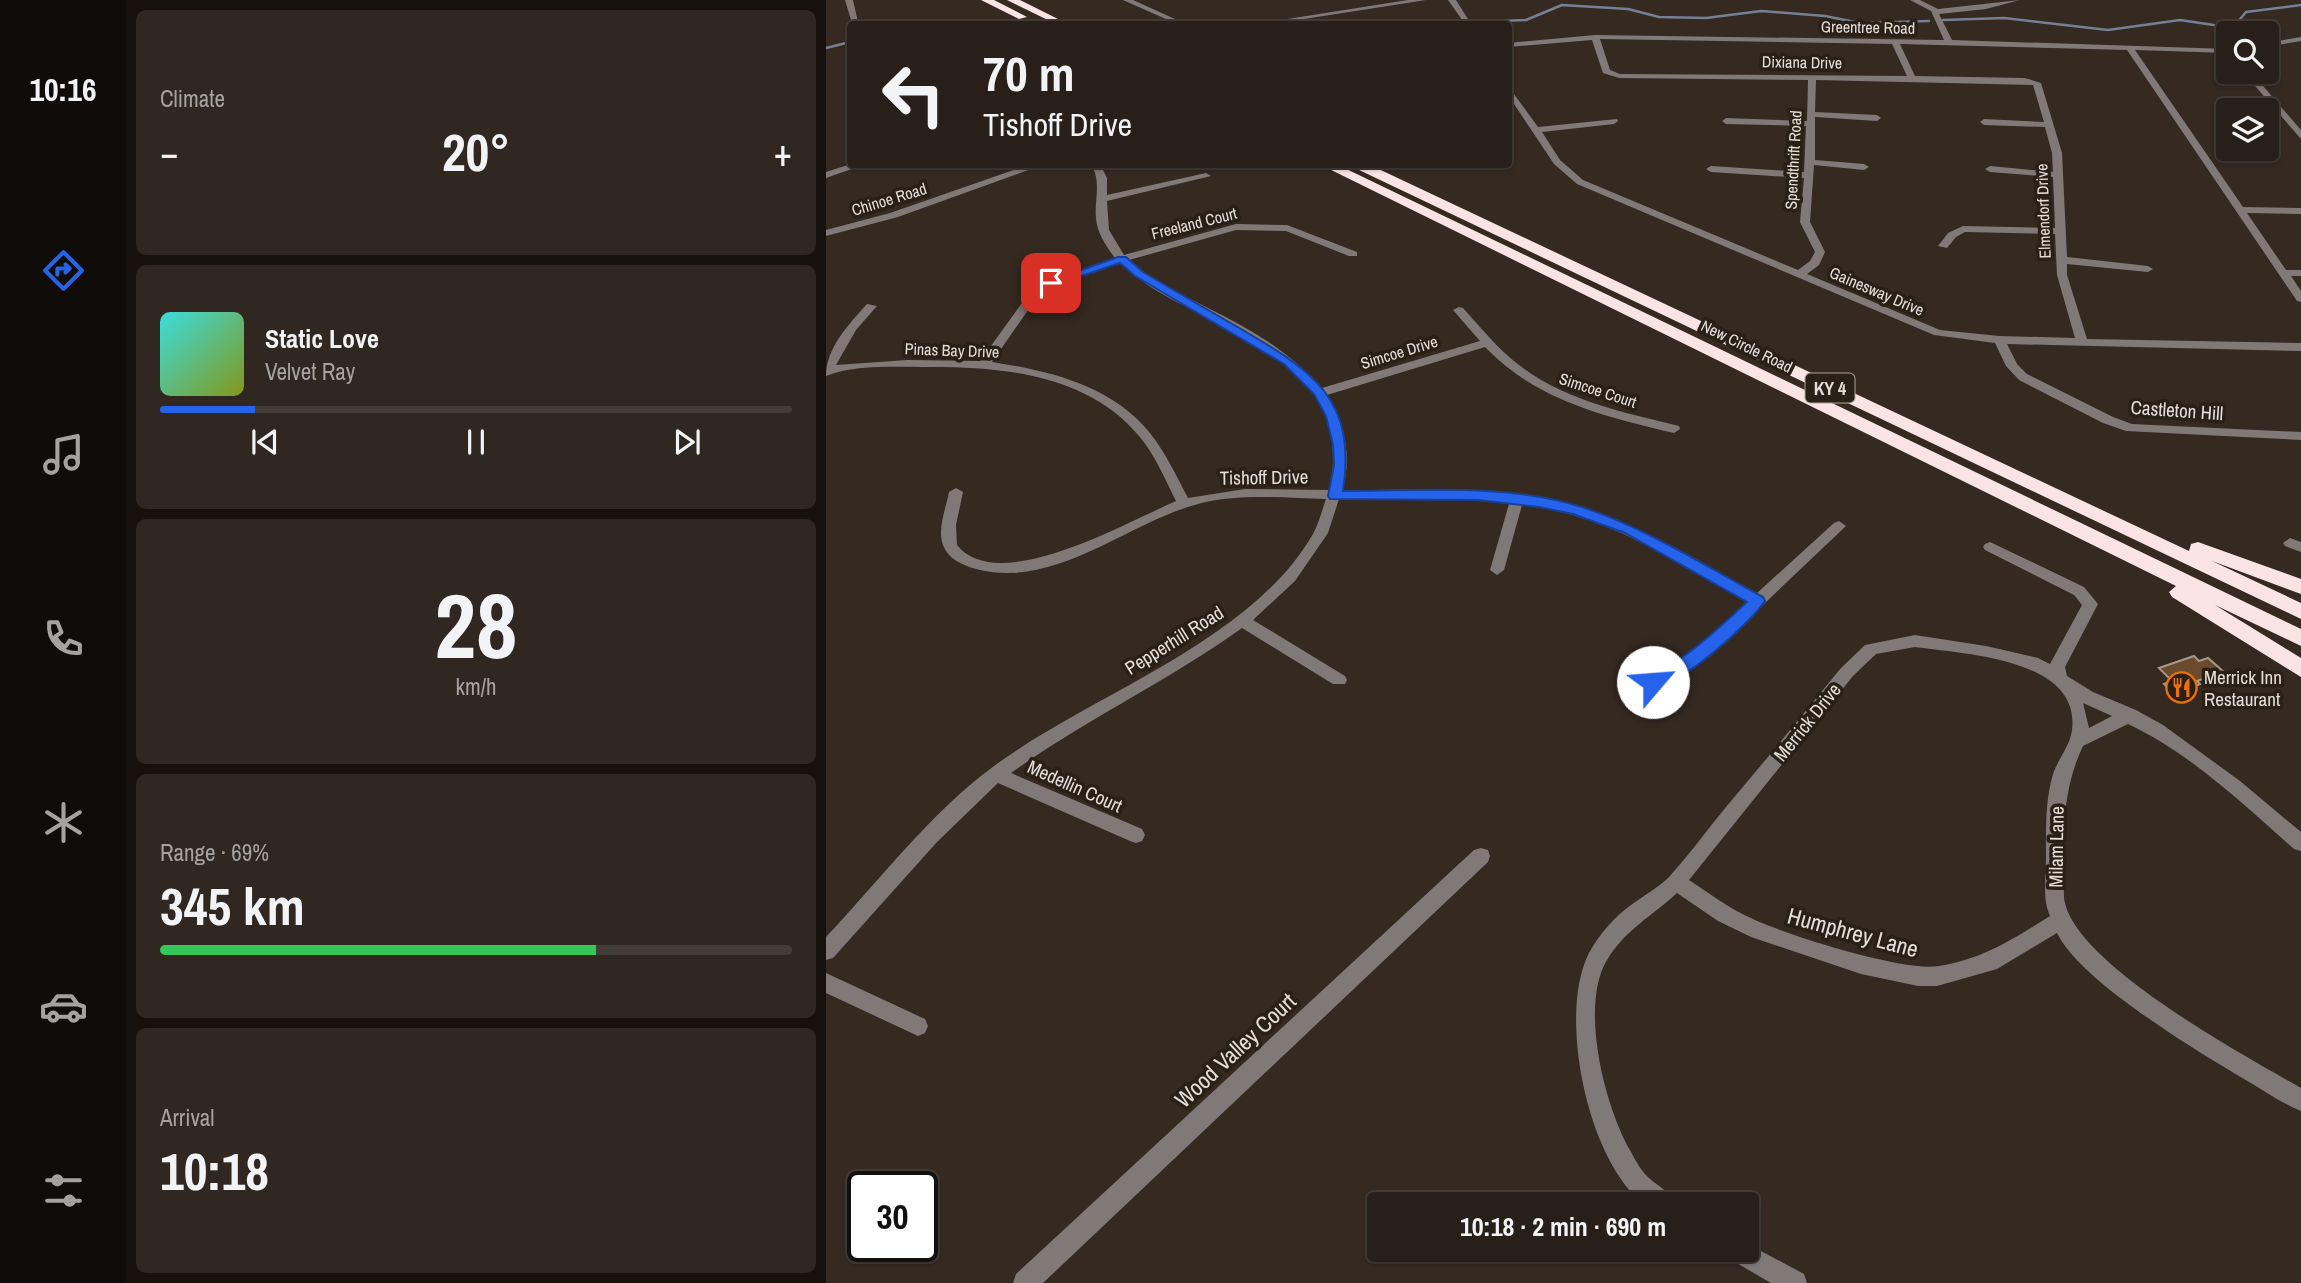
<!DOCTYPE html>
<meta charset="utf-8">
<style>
:root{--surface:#281f18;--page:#302721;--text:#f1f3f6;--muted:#a5a2a2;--line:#443d37;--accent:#2563eb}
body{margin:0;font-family:"Archivo Narrow",sans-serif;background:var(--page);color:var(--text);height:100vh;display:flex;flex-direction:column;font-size:26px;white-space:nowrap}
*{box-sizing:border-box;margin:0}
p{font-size:23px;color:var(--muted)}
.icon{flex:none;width:38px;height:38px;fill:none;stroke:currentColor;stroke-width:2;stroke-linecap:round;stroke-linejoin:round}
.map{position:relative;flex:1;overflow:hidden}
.panel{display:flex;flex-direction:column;gap:10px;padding:10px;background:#16110d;width:700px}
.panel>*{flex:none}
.top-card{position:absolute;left:21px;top:21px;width:665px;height:147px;border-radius:7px;box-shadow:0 2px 5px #0004,0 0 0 2px var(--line);background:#281f18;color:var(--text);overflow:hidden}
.controls{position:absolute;left:1390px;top:21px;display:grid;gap:14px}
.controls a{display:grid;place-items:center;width:63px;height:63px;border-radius:7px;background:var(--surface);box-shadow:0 2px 5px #0004,0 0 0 2px var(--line);font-size:35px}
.speed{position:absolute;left:21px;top:1171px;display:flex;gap:14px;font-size:35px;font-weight:700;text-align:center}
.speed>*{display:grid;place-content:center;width:91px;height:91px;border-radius:50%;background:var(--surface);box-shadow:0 2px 5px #0004,0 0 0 2px var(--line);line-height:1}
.speed .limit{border:4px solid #111;border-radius:10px;background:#fff;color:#111}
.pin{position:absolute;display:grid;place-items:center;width:60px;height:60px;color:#fff;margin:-30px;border-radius:14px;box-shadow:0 4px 10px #0006}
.me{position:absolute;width:77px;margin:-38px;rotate:63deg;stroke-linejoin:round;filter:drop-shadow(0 0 5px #0008)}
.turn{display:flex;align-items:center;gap:24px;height:147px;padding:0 21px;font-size:32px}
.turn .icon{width:91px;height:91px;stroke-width:2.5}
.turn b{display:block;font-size:49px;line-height:60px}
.big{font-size:52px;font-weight:700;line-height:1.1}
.panel .card{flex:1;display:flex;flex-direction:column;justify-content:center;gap:10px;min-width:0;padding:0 24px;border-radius:10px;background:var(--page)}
.panel .dial{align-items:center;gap:0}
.dial b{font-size:91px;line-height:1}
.song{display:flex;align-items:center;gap:21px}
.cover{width:84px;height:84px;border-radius:10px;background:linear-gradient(135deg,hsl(180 70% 55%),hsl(70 70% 35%))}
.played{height:7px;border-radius:4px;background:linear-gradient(90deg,var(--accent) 15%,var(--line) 15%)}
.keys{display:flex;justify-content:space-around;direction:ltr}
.heat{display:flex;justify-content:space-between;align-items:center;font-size:38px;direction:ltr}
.charge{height:10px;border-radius:5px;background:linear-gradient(90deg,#34c759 69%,var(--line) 0)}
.trip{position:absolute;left:541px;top:1192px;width:392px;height:70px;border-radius:7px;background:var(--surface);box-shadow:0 2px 5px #0004,0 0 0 2px var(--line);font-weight:700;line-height:70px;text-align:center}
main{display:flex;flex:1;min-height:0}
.tabs{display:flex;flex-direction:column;width:126px;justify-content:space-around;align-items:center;background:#100c0a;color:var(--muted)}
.tabs .icon{width:49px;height:49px}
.tabs .current{color:var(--accent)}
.tabs b{font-size:32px;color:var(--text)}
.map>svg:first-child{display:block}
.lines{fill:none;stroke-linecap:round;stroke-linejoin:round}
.stream{stroke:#738096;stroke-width:2.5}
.building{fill:#6b4a2e;stroke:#a5978b;stroke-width:2}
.minor{fill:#817878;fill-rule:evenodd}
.highway{fill:#f9e3e3;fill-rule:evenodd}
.route{fill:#2563eb;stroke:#184099;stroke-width:2}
.labels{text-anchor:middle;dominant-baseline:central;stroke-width:7;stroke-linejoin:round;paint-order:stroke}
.far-street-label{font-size:16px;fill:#e5ded8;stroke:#2b2016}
.shield{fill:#2b2016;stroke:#ada59e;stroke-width:2}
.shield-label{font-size:18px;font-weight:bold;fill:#e5ded8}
.street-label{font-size:19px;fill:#e5ded8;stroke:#2b2016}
.poi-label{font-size:19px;fill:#e5ded8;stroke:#2b2016;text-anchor:start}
.near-street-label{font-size:23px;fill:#e5ded8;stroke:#2b2016}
</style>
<main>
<nav class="tabs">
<b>10:16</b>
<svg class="icon current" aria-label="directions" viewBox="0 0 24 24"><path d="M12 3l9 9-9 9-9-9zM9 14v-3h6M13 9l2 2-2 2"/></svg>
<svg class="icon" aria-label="music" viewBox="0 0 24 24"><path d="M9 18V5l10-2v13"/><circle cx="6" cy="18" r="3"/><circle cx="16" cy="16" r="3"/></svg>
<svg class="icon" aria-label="phone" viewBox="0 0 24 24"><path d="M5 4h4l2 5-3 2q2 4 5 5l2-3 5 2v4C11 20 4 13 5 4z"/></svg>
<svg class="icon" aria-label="climate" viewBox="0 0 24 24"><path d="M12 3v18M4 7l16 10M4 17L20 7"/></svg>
<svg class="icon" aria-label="car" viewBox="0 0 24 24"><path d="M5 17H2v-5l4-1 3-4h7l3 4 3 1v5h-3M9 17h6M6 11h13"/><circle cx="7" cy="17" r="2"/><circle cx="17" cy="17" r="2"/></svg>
<svg class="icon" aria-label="filters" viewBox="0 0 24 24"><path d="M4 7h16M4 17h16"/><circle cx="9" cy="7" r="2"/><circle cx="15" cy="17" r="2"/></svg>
</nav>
<section class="panel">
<div class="card"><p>Climate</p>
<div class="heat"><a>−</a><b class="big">20°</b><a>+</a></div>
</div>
<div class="card">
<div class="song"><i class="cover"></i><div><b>Static Love</b><p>Velvet Ray</p></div></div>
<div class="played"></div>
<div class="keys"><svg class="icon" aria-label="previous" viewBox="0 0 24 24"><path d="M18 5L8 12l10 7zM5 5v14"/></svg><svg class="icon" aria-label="pause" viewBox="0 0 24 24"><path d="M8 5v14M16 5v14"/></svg><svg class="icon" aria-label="next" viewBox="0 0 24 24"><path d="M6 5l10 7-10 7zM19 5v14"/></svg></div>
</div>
<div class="card dial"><b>28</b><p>km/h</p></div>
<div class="card"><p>Range · 69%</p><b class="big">345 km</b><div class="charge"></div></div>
<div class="card"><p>Arrival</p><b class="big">10:18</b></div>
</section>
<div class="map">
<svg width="1475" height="1283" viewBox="0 0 1475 1283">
<rect width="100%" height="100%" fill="#352920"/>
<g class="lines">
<path class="stream" d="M1117 20 1178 18 1282 30 1354 20 1401 27 1409 25 1420 12 1475 5
M648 22 700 20 736 5 802 9 833 17 880 18 935 11 999 16 1034 23 1103 21
M610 24 631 23
M0 48 24 42"/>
</g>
<path class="building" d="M1368 656 1373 661 1382 658 1398 672 1371 681 1374 684 1347 694 1338 684 1346 681 1333 668Z"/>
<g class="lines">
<path class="minor" d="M19 0H27L32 22 25 20Z
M297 0H307L360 24H351Z
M582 0H600L446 24H430Z
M622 0H630L645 24H639Z
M1084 0H1094L1112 9 1194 0 1160 9 1113 14 1126 40 1402 49V53L1309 50 1417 207 1475 208V214L1421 213 1460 270H1475V276H1465L1475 291V302L1471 301 1301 50 1074 44 1089 76 1199 78 1215 83 1236 153 1241 257 1322 266 1327 269 1322 272 1241 264V275L1261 339 1475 343V351L1181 344 1191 364 1201 374 1287 417 1306 424 1475 432V440L1300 431 1277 423 1193 380 1180 366 1169 343 1108 335 751 184 728 164 682 95V86L712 127 791 119 792 121 788 124 716 132 734 160 757 180 972 270 984 261 989 252 974 222 978 178 885 172 880 169 885 166 978 172 980 126 900 124 896 121 900 118 981 121 982 80 793 78 777 73 766 40 682 47V43L769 35 1118 40 1105 11ZM774 39 1066 44 1081 76 794 74 784 70ZM990 80 1207 85 1218 122 1158 119 1154 122 1158 125 1219 127 1226 153 1227 172 1164 166 1159 169 1164 172 1227 177 1229 228 1137 226 1122 233 1112 246 1121 248 1130 237 1139 232 1229 234 1231 275 1249 338 1173 336 1114 330 981 274 993 265 999 252 984 222 988 165 1038 170 1043 167 1038 164 989 160V117L1051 121 1055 118 1051 115 989 112Z
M1475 37V41L1440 47V43Z
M1417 72H1425L1475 130V139Z
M25 164H40L0 178V172Z
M205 164H219L72 217 0 236V230L64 213Z
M265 164H274L281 178V195L380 173 385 176 281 201 283 230 298 255 410 224 461 225 531 252V256H523L460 231 410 230 303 260C326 281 355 294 382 308 425 329 464 352 496 388L654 341 627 310 633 307 637 308C655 328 672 349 693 365 740 401 797 412 853 426L854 429 848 433C778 416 711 401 659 347L501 395C518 424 527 456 516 490 594 491 679 483 754 507 817 526 873 562 931 593L1008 523 1013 521 1020 526 882 657 862 672 827 688 821 686 819 682 821 678C863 658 888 633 921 602 850 562 780 513 696 505L678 570 671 575 664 570 683 504 652 500 513 499 502 533 469 581 427 620 519 676 521 680 519 684H507L416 628C342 681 259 720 185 773L316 829 319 835 316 841 310 843 304 841 172 783 111 842 7 958 0 960V937C54 880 104 813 168 766 267 693 424 643 487 534 493 523 496 510 500 499 457 498 413 493 372 504 300 523 229 590 150 569 136 565 122 559 117 545 111 529 120 508 123 492L130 488 137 492 130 525 131 545C172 597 303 521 350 501 339 479 329 455 313 436 261 373 171 366 95 367 66 367 27 365 0 376 0 348 23 324 41 304L51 306 30 330 10 365 81 360 154 361 201 296 221 281 289 258C280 246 271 233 270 218 268 199 276 183 265 164ZM294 263C354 323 489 338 505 436 508 453 508 473 503 490L419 489 362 498C350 475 339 452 324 433 285 385 223 371 166 362L209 300 229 285Z
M1464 538 1475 542V552L1459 546 1457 543Z
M1164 542 1258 587 1272 604 1239 667 1241 676 1267 692 1310 710 1337 725 1414 781 1475 832V851L1468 849C1417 804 1364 753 1302 724L1257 746C1234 794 1237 845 1238 897 1243 961 1421 1057 1475 1088V1111C1455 1103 1437 1090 1418 1079 1371 1051 1254 981 1231 933L1171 969 1111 986H1092L1035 974 925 937 892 921 851 893C826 916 799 930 781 960 753 1006 779 1108 805 1152 810 1161 815 1171 823 1178 833 1187 845 1192 850 1204H818C762 1162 731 1015 763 953 773 935 788 917 805 905 817 896 832 888 843 877 863 855 881 830 900 807 939 761 977 714 1015 668L1039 645 1089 635 1160 646 1212 658 1224 664 1256 605 1248 595 1159 550 1157 547 1159 544ZM1089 647C1137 654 1255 658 1246 730 1244 746 1232 759 1227 774 1219 801 1220 830 1220 858 1220 878 1216 898 1224 916 1185 940 1159 958 1113 966 1078 972 961 935 927 919 904 909 884 894 863 880L1027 676 1050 654ZM1257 703 1286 716 1263 728Z
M655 848 662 850 664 856 662 862 217 1283H187L190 1274 648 850Z
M0 973 99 1019 102 1026 99 1033 92 1036 0 993Z
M920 1243 978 1274 981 1283H945L902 1258 898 1250H920Z"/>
<path class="highway" d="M155 0H168L201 17 193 19Z
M181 0H194L242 24H230Z
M493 164H510L1475 629V646L1389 605 1475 658V677L1346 597 1343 592 1350 586Z
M530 164H542L1363 551 1365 544 1372 542 1475 579V594L1386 561 1475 603V619L531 169Z"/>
</g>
<path class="route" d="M292 257H300L317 272C349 291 382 310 415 329 487 371 531 399 517 491 595 491 680 483 756 507 820 528 878 565 937 597L939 601C925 622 847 695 821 687L819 682 821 678C862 658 888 632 921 602L799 533 747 514 713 507 652 500 504 499 502 496 508 465 507 445 500 416 488 394 458 364 309 276 294 263 229 285 219 283Z"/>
<defs>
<symbol id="restaurant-ring" viewBox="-11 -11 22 22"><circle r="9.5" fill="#2b2016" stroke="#e8710a" stroke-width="1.5"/><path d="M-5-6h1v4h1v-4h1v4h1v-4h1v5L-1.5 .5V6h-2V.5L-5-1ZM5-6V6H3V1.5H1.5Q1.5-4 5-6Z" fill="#e8710a"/></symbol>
</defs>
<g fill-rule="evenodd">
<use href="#restaurant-ring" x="1338" y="670" width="35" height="35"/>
</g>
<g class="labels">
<g class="far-street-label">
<text transform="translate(1042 27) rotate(1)">Greentree Road</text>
<text transform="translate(976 62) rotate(1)">Dixiana Drive</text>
<text transform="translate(967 160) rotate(-87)">Spendthrift Road</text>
<text transform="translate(63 199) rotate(-17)">Chinoe Road</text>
<text transform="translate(1217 211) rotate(-92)">Elmendorf Drive</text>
<text transform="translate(368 223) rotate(-14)">Freeland Court</text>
<text transform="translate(1051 291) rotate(23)">Gainesway Drive</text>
<text transform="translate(921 346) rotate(26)">New Circle Road</text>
<text transform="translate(126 350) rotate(2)">Pinas Bay Drive</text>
<text transform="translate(573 352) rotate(-17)">Simcoe Drive</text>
<text transform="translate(772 390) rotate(18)">Simcoe Court</text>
</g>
<rect class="shield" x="979.5" y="373.5" width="49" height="29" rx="5"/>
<g class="shield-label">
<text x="1004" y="388">KY 4</text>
</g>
<g class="street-label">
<text transform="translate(1351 410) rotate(4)">Castleton Hill</text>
<text transform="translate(438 477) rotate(-1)">Tishoff Drive</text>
<text transform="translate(348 640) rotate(-32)">Pepperhill Road</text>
<text transform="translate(981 722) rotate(-51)">Merrick Drive</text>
<text transform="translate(249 786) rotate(24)">Medellin Court</text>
<text transform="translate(1230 847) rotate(-89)">Milam Lane</text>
</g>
<g class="poi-label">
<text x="1378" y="677">Merrick Inn<tspan x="1378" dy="22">Restaurant</tspan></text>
</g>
<g class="near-street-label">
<text transform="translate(1027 932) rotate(15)">Humphrey Lane</text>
<text transform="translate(409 1050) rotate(-43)">Wood Valley Court</text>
</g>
</g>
</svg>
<div class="controls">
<a><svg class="icon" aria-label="search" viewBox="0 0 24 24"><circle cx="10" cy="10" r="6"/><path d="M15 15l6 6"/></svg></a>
<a><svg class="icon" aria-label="layers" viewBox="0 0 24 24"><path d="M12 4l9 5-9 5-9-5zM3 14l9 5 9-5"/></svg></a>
</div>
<div class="speed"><div class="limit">30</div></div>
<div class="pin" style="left:225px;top:283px;background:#d93025"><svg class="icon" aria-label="arrive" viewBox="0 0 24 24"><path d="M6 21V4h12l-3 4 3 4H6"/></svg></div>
<svg class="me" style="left:827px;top:682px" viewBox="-20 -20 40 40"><circle r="19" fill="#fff"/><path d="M0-13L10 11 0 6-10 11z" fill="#2563eb"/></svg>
<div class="trip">10:18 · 2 min · 690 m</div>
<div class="top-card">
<div class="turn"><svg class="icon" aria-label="left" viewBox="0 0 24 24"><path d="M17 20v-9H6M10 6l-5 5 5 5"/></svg><div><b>70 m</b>Tishoff Drive</div></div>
</div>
</div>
</main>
